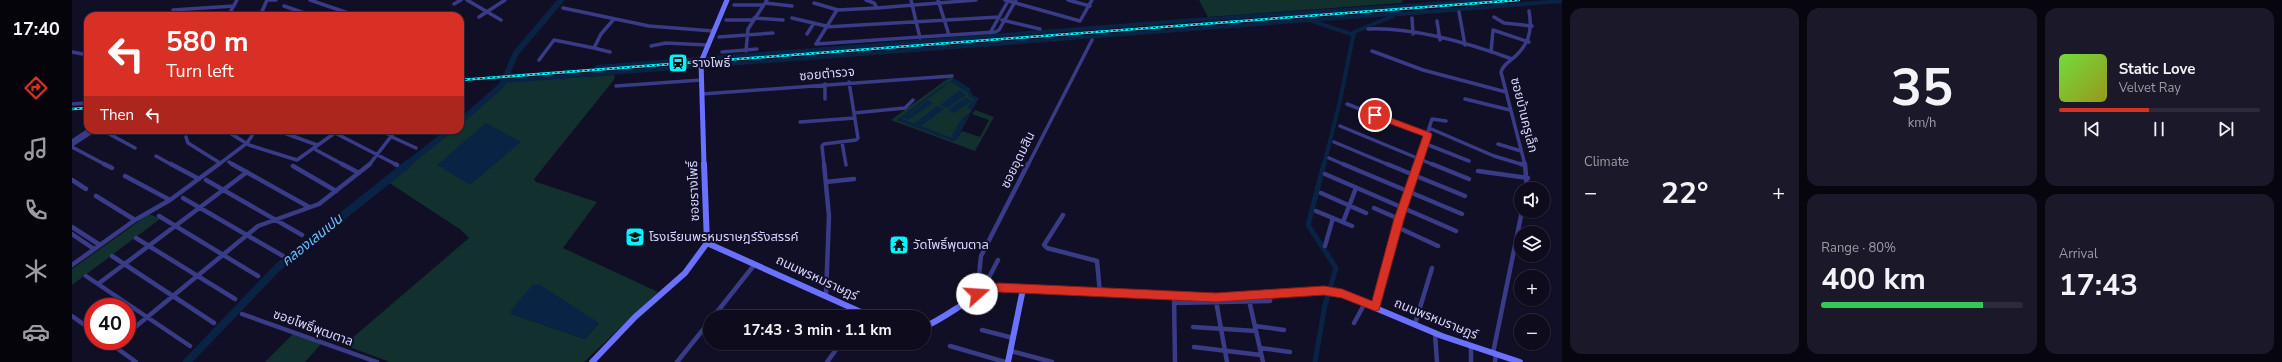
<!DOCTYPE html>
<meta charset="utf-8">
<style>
:root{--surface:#0d0b1c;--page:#1b1929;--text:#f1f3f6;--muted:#9a9ba3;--line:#2d2b3b;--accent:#d93025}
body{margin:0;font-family:"Nunito Sans","Noto Sans Thai",sans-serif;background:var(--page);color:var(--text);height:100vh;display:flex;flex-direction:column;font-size:15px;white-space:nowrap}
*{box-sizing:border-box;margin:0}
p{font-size:13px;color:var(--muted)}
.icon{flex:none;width:22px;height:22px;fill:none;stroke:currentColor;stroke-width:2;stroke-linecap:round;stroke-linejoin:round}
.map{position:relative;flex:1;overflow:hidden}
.side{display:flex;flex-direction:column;gap:8px;padding:8px;background:#07060f;width:720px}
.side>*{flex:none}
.hud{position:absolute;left:12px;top:12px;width:380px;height:122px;border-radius:12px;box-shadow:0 1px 3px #0004,0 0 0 1px var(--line);background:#d93025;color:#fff;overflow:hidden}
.buttons{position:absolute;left:1442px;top:182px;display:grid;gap:8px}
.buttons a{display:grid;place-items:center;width:36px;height:36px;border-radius:50%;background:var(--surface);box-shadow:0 1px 3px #0004,0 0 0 1px var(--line);font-size:20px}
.speed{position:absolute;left:12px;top:298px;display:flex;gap:8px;font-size:20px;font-weight:700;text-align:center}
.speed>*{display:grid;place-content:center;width:52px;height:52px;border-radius:50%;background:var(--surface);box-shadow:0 1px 3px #0004,0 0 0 1px var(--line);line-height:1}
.speed .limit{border:6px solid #d22;background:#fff;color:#111}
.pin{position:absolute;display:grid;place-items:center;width:34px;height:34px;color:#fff;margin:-17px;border:2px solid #fff;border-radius:50%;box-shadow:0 1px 4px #0007}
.me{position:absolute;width:44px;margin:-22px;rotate:71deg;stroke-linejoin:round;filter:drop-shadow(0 0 3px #0008)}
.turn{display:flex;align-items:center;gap:14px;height:84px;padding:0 16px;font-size:18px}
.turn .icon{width:52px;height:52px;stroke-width:2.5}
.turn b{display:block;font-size:28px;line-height:34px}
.then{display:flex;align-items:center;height:38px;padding:0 16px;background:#0003;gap:8px;font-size:15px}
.big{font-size:30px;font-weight:700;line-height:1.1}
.side .tile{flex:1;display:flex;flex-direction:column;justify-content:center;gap:6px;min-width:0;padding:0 14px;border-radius:12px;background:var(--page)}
.side .dial{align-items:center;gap:0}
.dial b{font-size:52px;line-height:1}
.song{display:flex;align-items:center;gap:12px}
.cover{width:48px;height:48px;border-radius:6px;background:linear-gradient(135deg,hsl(100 70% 55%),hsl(60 70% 35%))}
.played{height:4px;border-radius:2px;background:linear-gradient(90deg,var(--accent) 45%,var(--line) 45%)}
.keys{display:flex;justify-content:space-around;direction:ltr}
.heat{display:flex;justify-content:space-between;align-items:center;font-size:22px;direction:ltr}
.charge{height:6px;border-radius:3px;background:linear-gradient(90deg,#34c759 80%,var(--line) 0)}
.side .tiles{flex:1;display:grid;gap:8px;grid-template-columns:repeat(3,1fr)}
.tile:first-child{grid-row:span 2}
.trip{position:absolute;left:631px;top:310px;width:228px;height:40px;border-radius:20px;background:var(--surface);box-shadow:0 1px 3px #0004,0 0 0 1px var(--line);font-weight:700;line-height:40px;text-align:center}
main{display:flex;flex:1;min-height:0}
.tab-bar{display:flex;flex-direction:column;width:72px;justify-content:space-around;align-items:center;background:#05040b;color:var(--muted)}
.tab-bar .icon{width:28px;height:28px}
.tab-bar .selected{color:var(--accent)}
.tab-bar b{font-size:18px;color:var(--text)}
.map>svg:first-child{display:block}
.green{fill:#12302d;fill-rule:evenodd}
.water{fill:#092344}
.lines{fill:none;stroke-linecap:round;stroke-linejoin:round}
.canal-far1{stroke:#092344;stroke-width:4}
.canal{stroke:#092344;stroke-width:5}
.river-far1{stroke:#092344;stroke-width:6}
.river{stroke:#092344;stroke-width:8}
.street-far1{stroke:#393b86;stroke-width:3.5}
.street{stroke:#393b86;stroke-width:4.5}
.secondary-far1{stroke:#6b71ff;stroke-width:5}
.secondary{stroke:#6b71ff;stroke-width:6}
.rail-casing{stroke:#00f6ff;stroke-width:2.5}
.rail{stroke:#110f26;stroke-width:1;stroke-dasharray:2.5;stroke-linecap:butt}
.route{fill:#d93025;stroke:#8d1f18}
.labels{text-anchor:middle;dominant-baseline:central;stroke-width:4;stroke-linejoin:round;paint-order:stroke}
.poi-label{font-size:13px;fill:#d6d4ff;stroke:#110f26;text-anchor:start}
.street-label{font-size:13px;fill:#d6d4ff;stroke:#110f26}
.water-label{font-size:14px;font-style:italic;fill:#62c0ff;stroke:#110f26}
</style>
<main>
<nav class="tab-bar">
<b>17:40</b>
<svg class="icon selected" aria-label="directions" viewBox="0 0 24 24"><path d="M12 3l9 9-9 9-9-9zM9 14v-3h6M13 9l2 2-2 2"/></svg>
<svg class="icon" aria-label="music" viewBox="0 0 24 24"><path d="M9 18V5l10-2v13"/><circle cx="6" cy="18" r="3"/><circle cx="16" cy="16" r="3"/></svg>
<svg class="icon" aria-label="phone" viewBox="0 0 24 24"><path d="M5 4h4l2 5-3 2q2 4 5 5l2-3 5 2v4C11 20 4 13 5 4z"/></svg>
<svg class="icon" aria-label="climate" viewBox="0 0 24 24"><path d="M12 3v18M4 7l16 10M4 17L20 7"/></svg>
<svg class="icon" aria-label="car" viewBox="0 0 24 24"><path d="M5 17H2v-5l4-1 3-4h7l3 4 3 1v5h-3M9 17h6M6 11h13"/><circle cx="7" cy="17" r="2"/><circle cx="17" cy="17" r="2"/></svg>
</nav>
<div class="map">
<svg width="1490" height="362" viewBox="0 0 1490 362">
<rect width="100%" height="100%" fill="#110f26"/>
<path class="green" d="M1127 0H1331L1329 3 1136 17Z
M542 75 543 77 541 81 462 179 464 182 525 202 491 248 586 292 512 362H318L272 345 397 238 389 230 316 182 381 130H388V125L435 82ZM439 310 527 323 513 339 439 314Z
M878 77 881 78 879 82 896 92 897 96 903 100 899 112 890 119 879 138 829 119 876 82 825 120 884 140 890 131 908 137 917 120 900 114 903 110 922 117 903 151 819 120Z
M77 214 88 219 0 285V269Z
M221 334 249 344 233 362H193Z"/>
<path class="water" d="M881 78 898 88 900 95 907 98 884 140 880 141 825 120 876 82 877 83 829 119 879 138 888 121 899 112 896 106 903 100 897 96 896 92 879 82Z
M888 90 894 95 875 108 868 105Z
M894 97 900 101 882 113 876 110Z
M856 100 861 103 836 120 832 118Z
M865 106 872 109 849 126 843 123Z
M414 123 449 142 398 185 365 165Z
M467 284 527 323 513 339 439 314V310L460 286Z"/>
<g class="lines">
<path class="canal-far1" d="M1328 14 1490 1
M1240 21 1282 35
M525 67 1123 20 1420 0
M432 81 1331 13
M1252 165 1268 101 1282 32 1321 16"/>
<path class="canal" d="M1243 362 1253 305 1264 268 1236 225 1252 164"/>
<path class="river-far1" d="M388 122 430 85 444 53 489 0
M334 165 378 130"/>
<path class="river" d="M115 362 205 268 336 164"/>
<path class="street-far1" d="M195 0H204
M238 0 285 16
M395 0 429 20
M794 0 802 3 805 8 904 0
M839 0 848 38
M866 0 877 35
M933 0 1008 21 1020 0
M996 0 1018 6
M693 3 720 6
M742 3 766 10 805 8
M382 4 389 0
M662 5H691
M212 6 241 16
M491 8 577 26 641 31
M101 10 162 6
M765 10 744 44 923 32 927 30 944 0
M1387 12 1393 45
M156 16 165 0
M188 16 195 0
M259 16 269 11
M407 17 433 0
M1422 17 1432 23 1460 26
M682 18 711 20
M720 18 754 26
M1340 18 1341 34
M654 20H681
M930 20 968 29
M1365 21 1368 40
M753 27 927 17
M1296 29C1343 27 1396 43 1440 59
M918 33 936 1
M735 34 742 23
M647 37 701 33
M579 46 594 43 635 45
M674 51 676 29 695 0
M1300 51 1351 70 1434 92
M0 52 16 55
M538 52 522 48 529 34 542 19
M650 52 685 49
M1419 52 1421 30 1457 42
M467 60 482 40 522 48
M753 84V99
M544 86 629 80
M630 94 880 76
M1393 99 1438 110
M0 104 16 103
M1275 104 1356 135
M782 113 833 108 841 100
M728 122 783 118
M1268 126 1362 165
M1357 128 1422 156 1452 165
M30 130 63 148
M88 130 91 132
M153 130 177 145 225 160 267 130
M204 130 245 145
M308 130 320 136
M358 130 366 133
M265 134 325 165
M114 137 116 143 148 163
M320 137 344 148
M0 141 17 130
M770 142 774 165
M1262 142 1317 165
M1354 144 1397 161
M1426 144 1449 151
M0 145 23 130
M0 147 34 165
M244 150 272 165
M84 156 100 165
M1257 158 1273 165
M157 162 162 165
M146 165 175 143 184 130
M297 165 324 130
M752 165 750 146 752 144 784 140 786 138 777 82
M956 165 1020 40
M1345 165 1360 119 1374 121
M1453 165 1429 72C1431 66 1434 64 1439 60 1456 46 1461 33 1457 11"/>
<path class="street" d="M32 164 40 168
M99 164 127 179
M160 164 237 207
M270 164 287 173
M323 164 325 165
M752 164 757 216 754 295
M1271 164 1390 214
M1315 164 1393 196
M1360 164 1397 179
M1449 164 1453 165
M1453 164 1455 189
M221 166 264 191
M1406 171 1456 178
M1253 174 1384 231
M53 176 98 200
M0 180 14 189
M134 180 230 235
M754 182 782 179
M1249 193 1294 213
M24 196 63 220
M111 198 211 256
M1302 208 1327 219
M1244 211 1280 226
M991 215 972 245 975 248 1025 261 1028 293
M87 216 186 276
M1271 222 1284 188
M0 227 28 245
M1325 227 1366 246
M0 234 22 249
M64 238 163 299
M1253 246 1261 218
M40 256 142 323
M0 265 63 220 98 200 147 164
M14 276 118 346
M26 284 175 172
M914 290V283L926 260
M905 294 909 256 956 164
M1102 295 1103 362
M1177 300 1191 362
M1144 301 1155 362
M1102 303 1198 301 1199 294
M1303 307 1346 164
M170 314 305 362
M0 316 21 331
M641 317 683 264
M1282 323 1293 303
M1343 324 1360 268
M1183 326 1212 330
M1121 327 1184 331
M62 328 186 226 247 204 298 164
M910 330 941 338
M1363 334 1365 362
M35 341 64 362
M878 346 933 362
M1399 346V362
M1122 347 1189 355
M1188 348 1218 352
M939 351 980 362
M1421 353 1450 211
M605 362 638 321
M755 362 769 343
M1423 362 1424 354"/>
<path class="secondary-far1" d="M632 165 629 62 655 0"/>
<path class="secondary" d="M635 243 800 317
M852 327C878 316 898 295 926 288L1144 297 1252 291 1270 294 1370 336 1448 362
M520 362 563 317 613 273 635 243 632 164
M936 362 951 289"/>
<defs>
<path id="rail" d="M388 80 1447 0
M0 109 16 108"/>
</defs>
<use href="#rail" class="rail-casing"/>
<use href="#rail" class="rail"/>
</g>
<path class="route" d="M1303 112 1359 133 1360 135 1332 219 1307 310 1303 311 1270 298 1252 295 1144 302 926 292 905 299 900 294 902 291 926 283 1144 293 1252 286 1270 289 1300 301 1322 219 1351 136 1300 117V113Z"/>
<defs>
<symbol id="station-square" viewBox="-11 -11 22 22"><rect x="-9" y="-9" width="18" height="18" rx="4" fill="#00f6ff" stroke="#110f26"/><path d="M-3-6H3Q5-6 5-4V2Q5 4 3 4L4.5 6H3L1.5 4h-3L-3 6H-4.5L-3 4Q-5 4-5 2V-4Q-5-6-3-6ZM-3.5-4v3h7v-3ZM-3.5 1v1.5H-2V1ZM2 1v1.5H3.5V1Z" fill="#111"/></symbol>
<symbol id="school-square" viewBox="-11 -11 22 22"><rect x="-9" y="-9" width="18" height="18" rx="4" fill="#00f6ff" stroke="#110f26"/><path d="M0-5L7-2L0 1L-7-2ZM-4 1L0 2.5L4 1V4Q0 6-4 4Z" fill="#111"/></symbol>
<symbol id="temple-square" viewBox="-11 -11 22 22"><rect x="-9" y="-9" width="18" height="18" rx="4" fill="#00f6ff" stroke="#110f26"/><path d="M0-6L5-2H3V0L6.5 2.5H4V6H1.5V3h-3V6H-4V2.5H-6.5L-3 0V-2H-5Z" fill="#111"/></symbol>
</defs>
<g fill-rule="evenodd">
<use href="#station-square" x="595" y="52" width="22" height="22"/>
<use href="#school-square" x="552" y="226" width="22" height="22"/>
<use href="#temple-square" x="816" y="234" width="22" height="22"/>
</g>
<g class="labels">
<g class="poi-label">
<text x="620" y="63">รางโพธิ์</text>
<text x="577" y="237">โรงเรียนพรหมราษฎร์รังสรรค์</text>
<text x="841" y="245">วัดโพธิ์พุฒตาล</text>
</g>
<g class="street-label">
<text transform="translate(755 74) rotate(-5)">ซอยตำรวจ</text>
<text transform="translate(1452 115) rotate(76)">ซอยบ้านครูเล็ก</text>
<text transform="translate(946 160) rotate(-64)">ซอยอุดมสิน</text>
<text transform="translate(622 191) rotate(-92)">ซอยรางโพธิ์</text>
<text transform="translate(745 278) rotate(25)">ถนนพรหมราษฎร์</text>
<text transform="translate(1364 319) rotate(22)">ถนนพรหมราษฎร์</text>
<text transform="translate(241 328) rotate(20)">ซอยโพธิ์พุฒตาล</text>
</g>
<g class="water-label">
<text transform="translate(240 240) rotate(-39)">คลองเลนเปน</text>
</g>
</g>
</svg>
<div class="buttons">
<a><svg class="icon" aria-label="sound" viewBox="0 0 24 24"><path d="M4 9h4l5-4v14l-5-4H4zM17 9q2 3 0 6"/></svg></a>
<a><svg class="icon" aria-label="layers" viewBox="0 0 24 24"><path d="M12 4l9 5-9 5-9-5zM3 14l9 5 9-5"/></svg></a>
<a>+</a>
<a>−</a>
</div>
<div class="speed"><div class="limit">40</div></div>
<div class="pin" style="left:1303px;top:115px;background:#d93025"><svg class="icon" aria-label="arrive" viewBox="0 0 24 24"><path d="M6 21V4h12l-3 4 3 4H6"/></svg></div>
<svg class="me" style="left:905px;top:294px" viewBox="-20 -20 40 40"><circle r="19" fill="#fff"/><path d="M0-13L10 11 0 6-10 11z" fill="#d93025"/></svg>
<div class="trip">17:43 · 3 min · 1.1 km</div>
<div class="hud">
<div class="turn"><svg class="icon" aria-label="left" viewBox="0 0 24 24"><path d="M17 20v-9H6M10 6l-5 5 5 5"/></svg><div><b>580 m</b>Turn left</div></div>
<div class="then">Then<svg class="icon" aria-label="left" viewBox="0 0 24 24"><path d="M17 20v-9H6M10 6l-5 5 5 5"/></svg></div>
</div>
</div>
<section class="side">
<div class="tiles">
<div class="tile"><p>Climate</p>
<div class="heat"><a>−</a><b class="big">22°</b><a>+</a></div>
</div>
<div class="tile dial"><b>35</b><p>km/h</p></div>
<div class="tile">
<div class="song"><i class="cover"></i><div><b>Static Love</b><p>Velvet Ray</p></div></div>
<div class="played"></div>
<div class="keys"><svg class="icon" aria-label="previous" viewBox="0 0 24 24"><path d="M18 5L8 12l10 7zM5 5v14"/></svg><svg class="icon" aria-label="pause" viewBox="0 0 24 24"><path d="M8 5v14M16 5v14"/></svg><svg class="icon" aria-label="next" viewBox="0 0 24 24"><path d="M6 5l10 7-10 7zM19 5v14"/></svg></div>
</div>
<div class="tile"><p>Range · 80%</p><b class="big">400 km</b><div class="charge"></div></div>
<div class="tile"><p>Arrival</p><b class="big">17:43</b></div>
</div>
</section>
</main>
